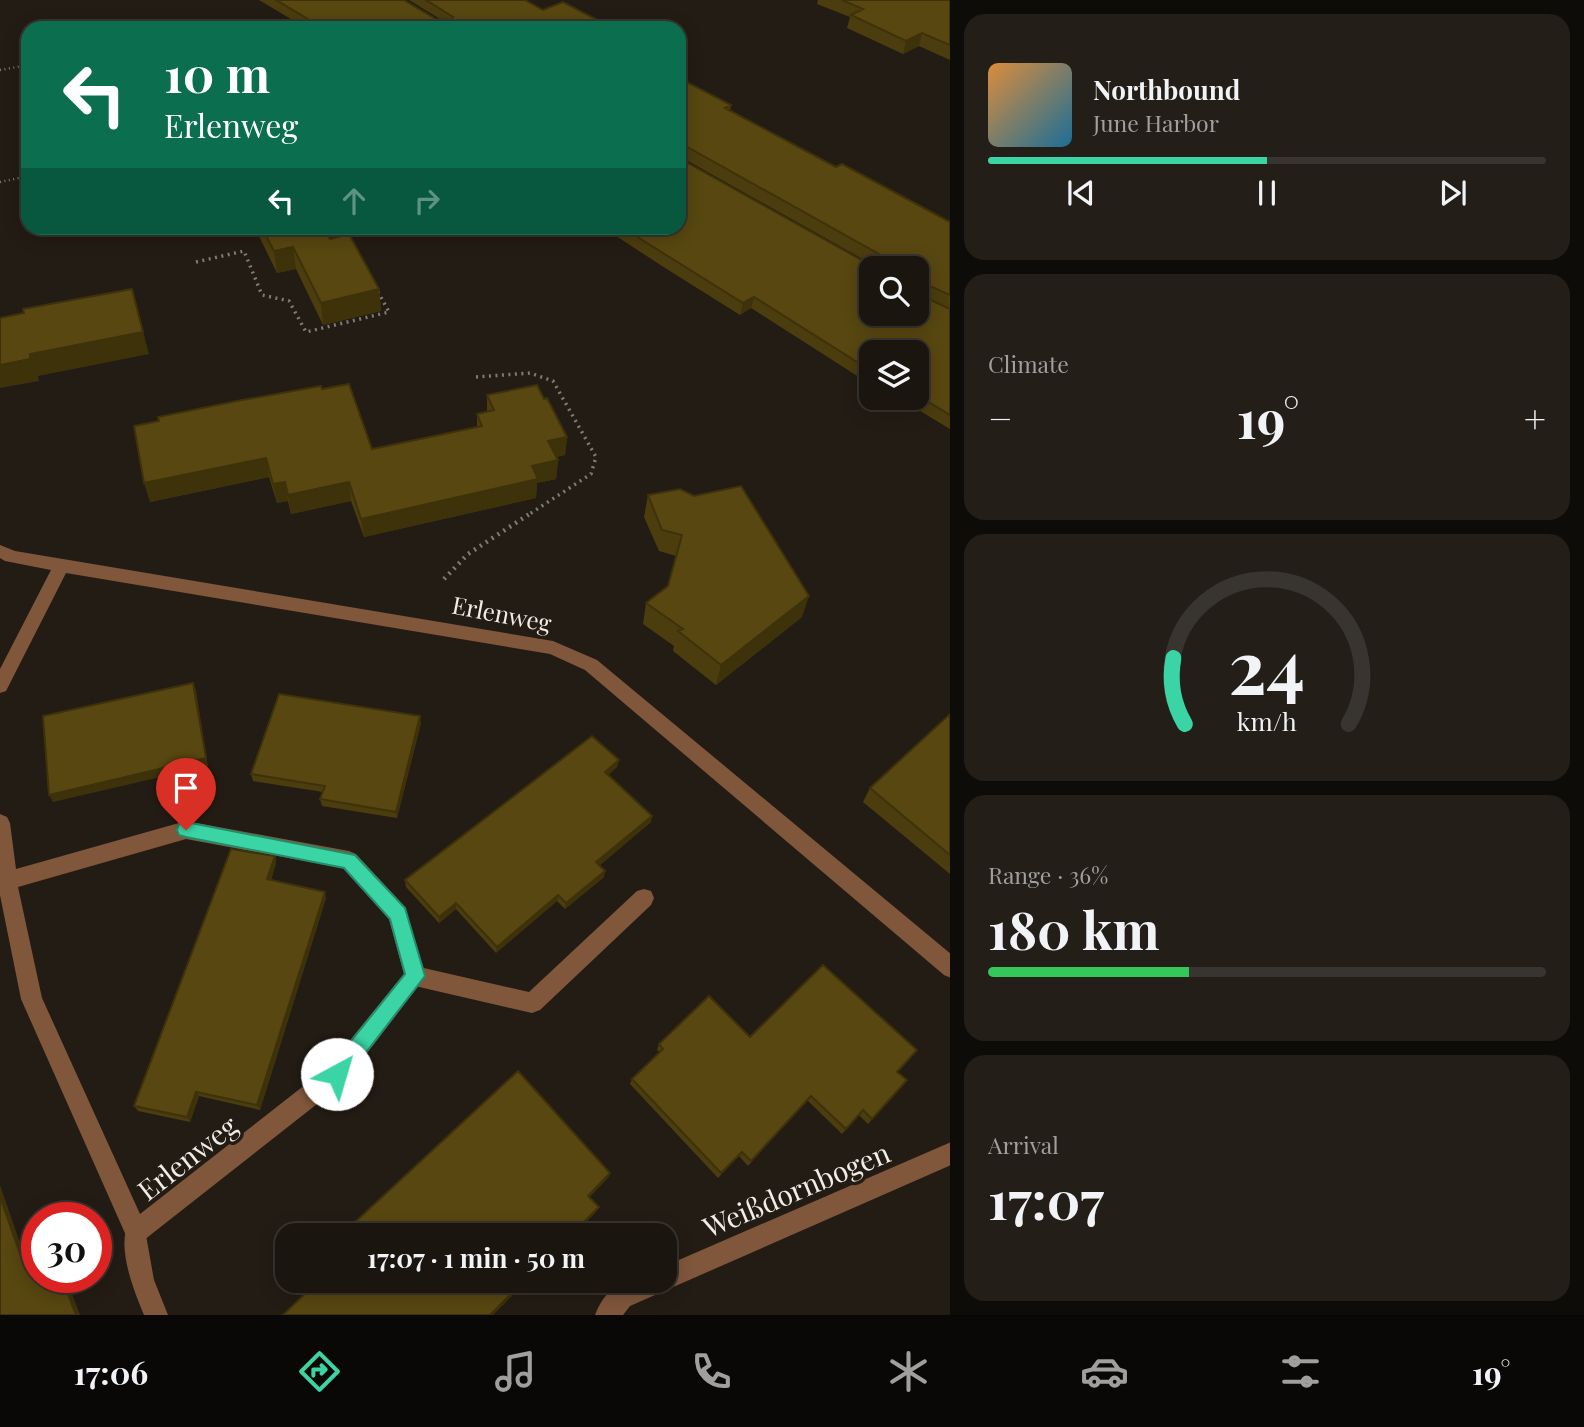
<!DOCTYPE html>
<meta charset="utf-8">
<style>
:root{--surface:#1a150f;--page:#231e18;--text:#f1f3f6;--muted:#9f9f9e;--line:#38342f;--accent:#3bd4a4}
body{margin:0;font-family:"Playfair Display",serif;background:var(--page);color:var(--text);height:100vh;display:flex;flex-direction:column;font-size:26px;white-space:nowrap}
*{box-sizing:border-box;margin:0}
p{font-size:23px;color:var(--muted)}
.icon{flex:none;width:38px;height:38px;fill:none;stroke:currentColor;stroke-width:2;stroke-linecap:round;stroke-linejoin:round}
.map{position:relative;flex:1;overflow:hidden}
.sheet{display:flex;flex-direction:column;gap:14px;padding:14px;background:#0e0c08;width:634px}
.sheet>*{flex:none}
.banner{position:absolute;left:21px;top:21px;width:665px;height:214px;border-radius:21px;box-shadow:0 4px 18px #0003,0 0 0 2px var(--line);background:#0b6e4f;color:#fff;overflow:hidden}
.fabs{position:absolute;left:859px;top:256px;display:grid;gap:14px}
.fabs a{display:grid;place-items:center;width:70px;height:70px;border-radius:14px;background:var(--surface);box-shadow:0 4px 18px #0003,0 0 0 2px var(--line);font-size:35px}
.speed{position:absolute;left:21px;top:1202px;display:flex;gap:14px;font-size:35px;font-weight:700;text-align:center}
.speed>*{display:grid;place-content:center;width:91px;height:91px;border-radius:50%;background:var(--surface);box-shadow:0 4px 18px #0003,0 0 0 2px var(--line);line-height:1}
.speed .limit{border:10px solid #d22;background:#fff;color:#111}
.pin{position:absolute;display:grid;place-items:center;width:60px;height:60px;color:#fff;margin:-72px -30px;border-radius:50% 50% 50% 0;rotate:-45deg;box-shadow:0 0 7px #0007}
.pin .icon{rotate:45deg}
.me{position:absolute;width:77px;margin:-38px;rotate:39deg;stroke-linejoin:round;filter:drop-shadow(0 0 5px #0008)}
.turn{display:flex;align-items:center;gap:24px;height:147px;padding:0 28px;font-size:32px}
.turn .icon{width:91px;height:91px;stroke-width:2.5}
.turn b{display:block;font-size:49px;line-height:60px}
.lanes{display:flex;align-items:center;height:66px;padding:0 28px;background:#0003;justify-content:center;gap:35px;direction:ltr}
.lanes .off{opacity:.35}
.big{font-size:52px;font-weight:700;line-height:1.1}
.sheet .card{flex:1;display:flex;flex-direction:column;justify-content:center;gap:10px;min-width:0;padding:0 24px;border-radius:21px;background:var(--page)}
.sheet .dial{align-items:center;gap:0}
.dial svg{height:182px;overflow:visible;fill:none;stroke:var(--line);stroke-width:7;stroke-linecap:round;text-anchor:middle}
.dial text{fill:var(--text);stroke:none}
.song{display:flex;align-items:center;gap:21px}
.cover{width:84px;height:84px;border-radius:10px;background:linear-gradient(135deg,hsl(30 70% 55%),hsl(200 70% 35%))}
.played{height:7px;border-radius:4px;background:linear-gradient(90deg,var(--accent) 50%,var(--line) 50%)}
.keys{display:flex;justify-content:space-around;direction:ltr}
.heat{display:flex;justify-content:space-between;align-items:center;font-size:38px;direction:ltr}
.charge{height:10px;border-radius:5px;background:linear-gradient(90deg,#34c759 36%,var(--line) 0)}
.trip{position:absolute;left:275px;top:1223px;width:402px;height:70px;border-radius:21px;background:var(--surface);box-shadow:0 4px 18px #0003,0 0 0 2px var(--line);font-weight:700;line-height:70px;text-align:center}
.tabs{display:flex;height:112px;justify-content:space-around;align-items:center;background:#0a0806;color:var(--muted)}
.tabs .icon{width:49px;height:49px}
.tabs .current{color:var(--accent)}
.tabs b{font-size:32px;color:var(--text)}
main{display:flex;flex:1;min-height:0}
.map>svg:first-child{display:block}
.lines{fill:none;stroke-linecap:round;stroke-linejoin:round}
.path-far2{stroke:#807a73;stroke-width:2.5;stroke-dasharray:1 3.5;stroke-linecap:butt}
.path-far1{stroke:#807a73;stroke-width:3.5;stroke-dasharray:2 4.5;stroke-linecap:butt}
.path{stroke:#807a73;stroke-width:4.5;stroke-dasharray:2 5;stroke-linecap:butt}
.service{fill:#81573c;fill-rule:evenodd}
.minor{fill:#81573c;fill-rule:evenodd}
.wall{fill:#4c3d0e;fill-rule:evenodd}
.shaded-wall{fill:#3e320b}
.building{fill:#584710;stroke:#3e320b;stroke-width:2;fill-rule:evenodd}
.route{fill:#3bd4a4;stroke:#268a6b;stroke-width:2}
.labels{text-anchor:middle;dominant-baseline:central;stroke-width:7;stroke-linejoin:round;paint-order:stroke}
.street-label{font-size:24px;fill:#f1ece7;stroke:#231c14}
.near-street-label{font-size:28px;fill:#f1ece7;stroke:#231c14}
</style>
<main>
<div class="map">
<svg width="951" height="1315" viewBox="0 0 951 1315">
<rect width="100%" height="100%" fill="#231c14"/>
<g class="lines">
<path class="path-far2" d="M0 70 28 65
M0 182 28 176"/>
<path class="path-far1" d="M325 228 334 240
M196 262 244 251 262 295 289 301 306 332 389 312 378 292
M476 377 530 373 553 381 596 457 591 474 528 515"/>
<path class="path" d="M444 579 468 554 531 513"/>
<path class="service" d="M644 889 651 891 654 898 651 905 540 1010 532 1013 415 986 408 983 404 976 408 969 415 966 529 992 637 891Z
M136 1220 144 1224 154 1280 168 1315H144C134 1291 117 1249 128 1224Z"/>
<path class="minor" d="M0 545 15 551 553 641 597 660 951 954V978L944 975 585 670 550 654 66 573 6 691 0 693V669L51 570 5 561 0 558Z
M0 814 7 817 10 823 16 869 186 821 349 851 356 854 405 907 426 976 345 1082 144 1240 136 1244 128 1240 21 999 0 895ZM186 839 343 868 389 919 404 974 329 1066 140 1214 42 998 18 887Z
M951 1142V1165L630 1306 623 1315H595C609 1279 631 1281 665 1281V1266Z"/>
</g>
<path class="wall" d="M259 0H404L436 19H440L409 0H525L543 10 613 28H306Z
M818 0H950V60L919 46 903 54 847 28 850 17 817 4Z
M679 78 731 105 730 111 836 167 950 222V429L897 397H917V352H872V382L864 377 862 379 751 308 740 315 662 266 610 232 611 228H679ZM679 156 875 266V267L679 158Z
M255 228H323L330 239 379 289 381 311 323 325 296 269 277 273Z
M322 389 372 449 477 427V414L487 411V395L544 399 567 437 565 455 556 457 558 460 556 479 537 483 536 498 364 537 351 501 291 514 288 501 277 503 269 477 150 502Z
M648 495 802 617 716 685 673 651 674 646 643 624 646 603 668 586 676 556 659 551 644 517Z
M950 714V874L863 802 870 788Z
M421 723 397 818 322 806 320 799 323 792 253 781 251 774Z
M619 760 617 767 608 775 651 822 600 865 604 877 565 909 557 901 496 953 456 909 439 923 406 887 405 880Z
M275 856 276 863 271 880 326 898 260 1110 199 1096 190 1122 138 1111 134 1106Z
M750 1037 897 1072 907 1080 868 1124 859 1115 842 1134 807 1100 748 1166 739 1156 718 1178 630 1084 632 1079 660 1052 657 1050 659 1044Z"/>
<path class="shaded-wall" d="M922 33 919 46 903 54 906 41Z
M682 144 680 156H679V145Z
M293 247 296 269 277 273 274 251Z
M132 289 149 354 38 376 39 381 0 388V365L30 354Z
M379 289 381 311 323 325 321 303Z
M754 297 751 308 740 315 743 303Z
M868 366 864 377 862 379 865 367Z
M567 437 565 455 547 459 548 441Z
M266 458 269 477 150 502 144 483Z
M558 460 556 479 537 483 536 498 364 537 361 519 532 466Z
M285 482 288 501 277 503 273 484Z
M349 482 351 501 291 514 288 495Z
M809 596 802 617 716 685 721 665Z
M193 683 196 690 208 766 53 802 49 795Z
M420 716 421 723 397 818 396 812Z
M619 760 617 767 603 779 605 772Z
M652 816 651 822 595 869 596 862Z
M275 856 276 863 269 886 267 879Z
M605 871 604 877 565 909 566 903Z
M325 892 326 898 260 1110 257 1105Z
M558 895 557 901 496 953 497 947Z
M456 903V909L439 923V917Z
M196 1092 199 1096 190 1122 187 1117Z
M610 1173 609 1177 587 1200 588 1196Z
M0 1185 29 1269 24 1265 0 1197Z
M599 1207 597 1211 573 1236H570Z
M62 1278H66L80 1315H76Z
M524 1281H527L493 1315H490Z"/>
<path class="building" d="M276 0H404L436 19 451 20 453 17 426 0H525L543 10 563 2 613 28H323Z
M842 0H950V45L922 33 906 41 851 15 863 9Z
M679 78 731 105 725 108 836 167 842 164 950 222V295L919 281 920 295 950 309V415L917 395V352H872V368L868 366 865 367 754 297 743 303 623 228H679V151V158L874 267 878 266 879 254 682 144 679 145ZM872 268H917V313H872Z
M262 228H323L330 239 349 234 379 289 321 303 293 247 274 251Z
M132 289 143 332 30 354V359L0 365V318L24 313 23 309Z
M349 384 372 449 482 426 477 414 494 410 487 395 537 385 544 399 547 398 567 437 548 441 558 460 532 466 538 479 361 519 349 482 288 495 285 482 273 484 266 458 144 483 134 426 159 421 158 417 237 401 321 386 322 389Z
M741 486 809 596 721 665 678 631 683 629 646 603 668 586 682 535 662 530 648 495 680 489 694 496Z
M193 683 206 758 49 795 43 716Z
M279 694 420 716 396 812 320 799 325 786 251 774Z
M950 714V855L870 788Z
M592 736 619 760 605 772 652 816 596 862 605 871 566 903 558 895 497 947 456 903 439 917 405 880Z
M231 849 275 856 267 879 325 892 257 1105 196 1092 187 1117 134 1106Z
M823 965 917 1050 897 1072 907 1080 872 1119 863 1110 846 1129 811 1096 751 1161 742 1152 721 1173 632 1079 663 1049 659 1044 709 996 750 1037Z
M518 1071 610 1173 588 1196 599 1207 570 1236H340Z
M0 1197 24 1265 37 1257V1278H62L76 1315H0Z
M318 1281H524L490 1315H283Z"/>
<path class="route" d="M186 822 355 855 405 908 425 976 344 1081 337 1084 330 1081 327 1074 330 1067 405 974 390 919 344 868 186 837 179 835 177 830 179 824Z"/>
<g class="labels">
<g class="street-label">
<text transform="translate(502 613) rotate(11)">Erlenweg</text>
</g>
<g class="near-street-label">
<text transform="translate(187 1157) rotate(-38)">Erlenweg</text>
<text transform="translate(796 1189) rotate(-23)">Weißdornbogen</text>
</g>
</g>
</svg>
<div class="fabs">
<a><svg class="icon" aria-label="search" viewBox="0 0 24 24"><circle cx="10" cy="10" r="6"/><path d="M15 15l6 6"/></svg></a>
<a><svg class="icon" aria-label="layers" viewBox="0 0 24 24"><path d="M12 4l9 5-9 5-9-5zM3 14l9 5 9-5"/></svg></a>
</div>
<div class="speed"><div class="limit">30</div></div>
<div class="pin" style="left:186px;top:830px;background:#d93025"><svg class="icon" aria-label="arrive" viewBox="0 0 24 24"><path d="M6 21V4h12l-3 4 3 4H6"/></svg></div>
<svg class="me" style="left:337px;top:1074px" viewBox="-20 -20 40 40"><circle r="19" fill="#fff"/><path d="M0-13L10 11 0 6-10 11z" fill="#3bd4a4"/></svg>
<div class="trip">17:07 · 1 min · 50 m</div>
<div class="banner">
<div class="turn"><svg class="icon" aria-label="left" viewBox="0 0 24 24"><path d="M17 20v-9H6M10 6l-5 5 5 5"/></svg><div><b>10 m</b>Erlenweg</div></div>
<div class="lanes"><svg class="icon" aria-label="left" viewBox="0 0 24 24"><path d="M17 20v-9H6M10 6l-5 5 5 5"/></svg><svg class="icon off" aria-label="ahead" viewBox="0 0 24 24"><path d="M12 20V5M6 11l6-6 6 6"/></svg><svg class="icon off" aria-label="right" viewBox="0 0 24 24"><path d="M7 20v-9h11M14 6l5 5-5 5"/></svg></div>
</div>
</div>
<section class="sheet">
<div class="card">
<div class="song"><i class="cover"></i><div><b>Northbound</b><p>June Harbor</p></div></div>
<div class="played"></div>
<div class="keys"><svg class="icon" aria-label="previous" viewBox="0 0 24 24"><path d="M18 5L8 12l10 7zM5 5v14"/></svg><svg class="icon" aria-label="pause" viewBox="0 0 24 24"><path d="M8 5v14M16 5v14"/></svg><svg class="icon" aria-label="next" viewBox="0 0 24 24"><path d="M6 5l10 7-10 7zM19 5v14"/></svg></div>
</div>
<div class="card"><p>Climate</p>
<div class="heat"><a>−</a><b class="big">19°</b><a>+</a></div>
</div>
<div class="card dial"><svg viewBox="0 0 100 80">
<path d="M14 69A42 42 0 1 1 86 69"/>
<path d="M14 69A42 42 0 0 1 9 40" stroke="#3bd4a4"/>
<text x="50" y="56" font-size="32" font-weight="700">24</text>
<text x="50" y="72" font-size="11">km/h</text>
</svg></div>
<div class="card"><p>Range · 36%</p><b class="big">180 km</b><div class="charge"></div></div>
<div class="card"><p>Arrival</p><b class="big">17:07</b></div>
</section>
</main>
<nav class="tabs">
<b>17:06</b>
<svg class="icon current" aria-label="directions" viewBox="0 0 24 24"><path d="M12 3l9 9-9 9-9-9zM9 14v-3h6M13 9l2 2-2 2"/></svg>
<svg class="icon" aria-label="music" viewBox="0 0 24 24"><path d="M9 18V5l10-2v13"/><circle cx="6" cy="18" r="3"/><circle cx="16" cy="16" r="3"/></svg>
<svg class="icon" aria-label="phone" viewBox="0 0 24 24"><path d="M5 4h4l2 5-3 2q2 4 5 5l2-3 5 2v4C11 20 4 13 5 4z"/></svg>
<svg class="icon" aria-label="climate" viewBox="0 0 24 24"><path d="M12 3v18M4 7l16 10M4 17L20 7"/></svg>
<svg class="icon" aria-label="car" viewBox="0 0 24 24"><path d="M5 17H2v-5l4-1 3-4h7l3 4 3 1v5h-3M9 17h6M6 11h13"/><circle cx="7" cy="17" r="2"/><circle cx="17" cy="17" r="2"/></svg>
<svg class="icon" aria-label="filters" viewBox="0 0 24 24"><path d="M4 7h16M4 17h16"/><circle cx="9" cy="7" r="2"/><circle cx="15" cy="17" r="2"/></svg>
<b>19°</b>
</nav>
